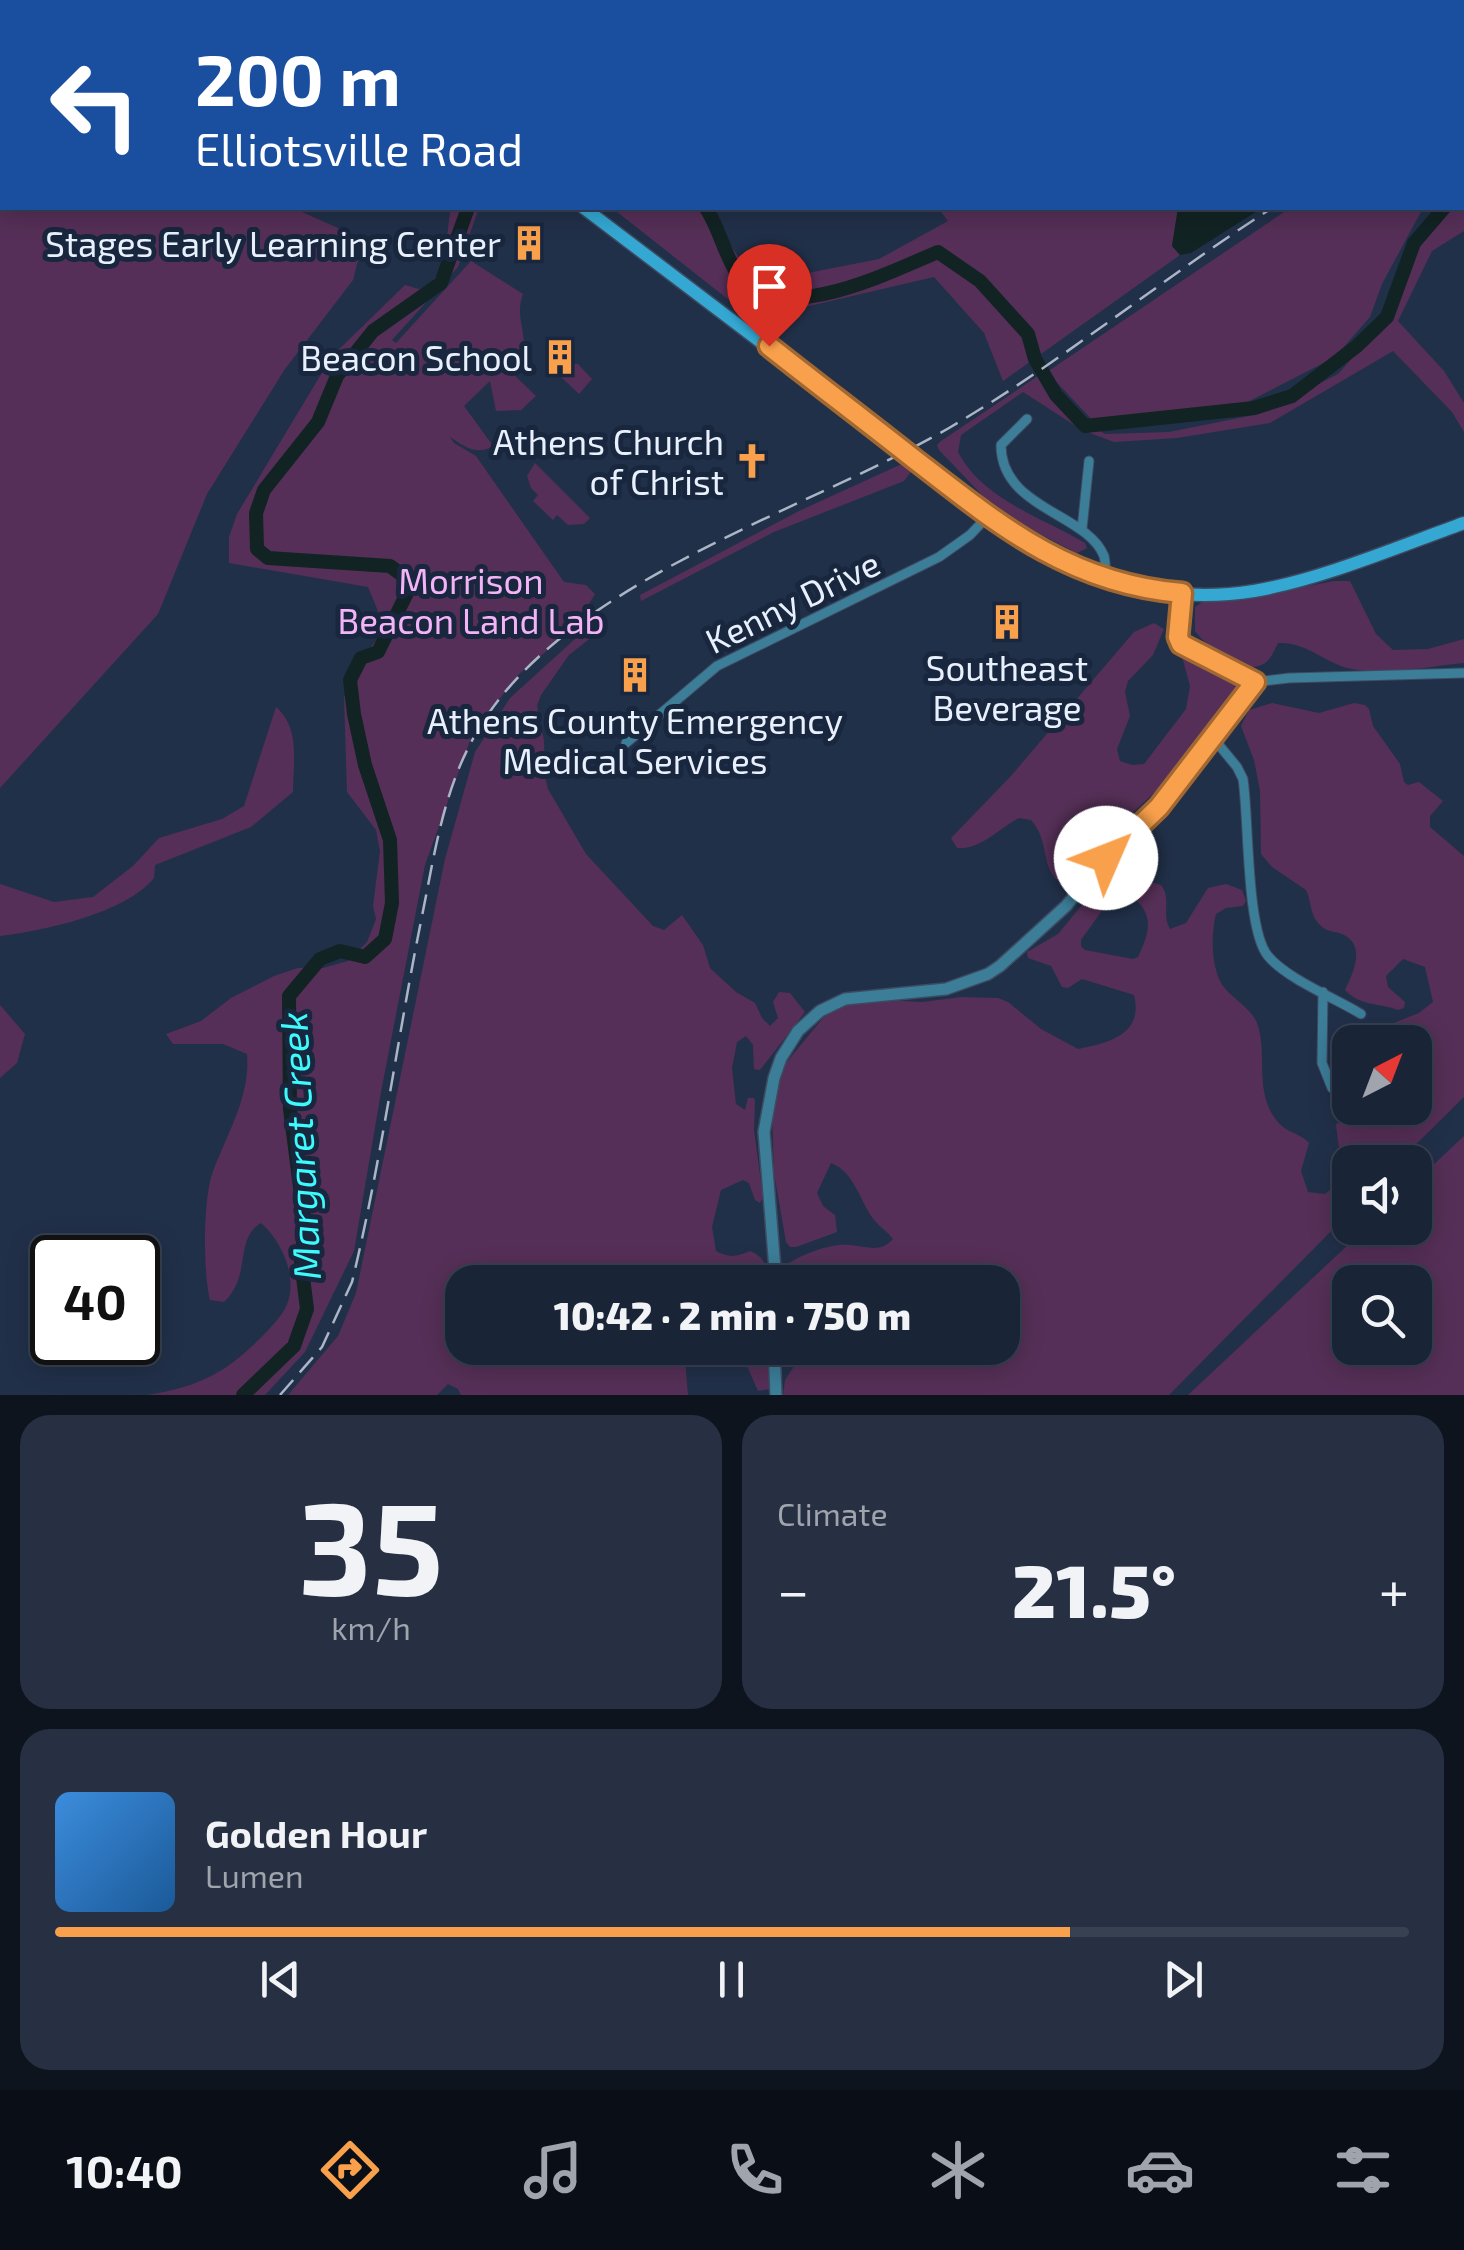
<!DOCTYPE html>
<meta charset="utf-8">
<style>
:root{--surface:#192437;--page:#263042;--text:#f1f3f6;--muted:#9fa4ad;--line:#374152;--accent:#f9a04c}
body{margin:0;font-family:"Exo 2",sans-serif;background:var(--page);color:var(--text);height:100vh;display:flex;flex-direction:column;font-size:38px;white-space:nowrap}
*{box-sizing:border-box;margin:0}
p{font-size:32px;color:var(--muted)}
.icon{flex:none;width:55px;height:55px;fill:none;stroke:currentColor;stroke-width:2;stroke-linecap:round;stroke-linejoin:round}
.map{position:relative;height:1395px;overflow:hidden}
.sheet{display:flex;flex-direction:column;gap:20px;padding:20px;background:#0e141e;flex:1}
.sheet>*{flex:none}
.top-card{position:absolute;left:0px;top:0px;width:1465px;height:210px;box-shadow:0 5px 25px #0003,0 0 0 2px var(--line);background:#1a4fa0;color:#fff;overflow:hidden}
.needle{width:65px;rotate:42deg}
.tools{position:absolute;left:1332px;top:1025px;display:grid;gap:20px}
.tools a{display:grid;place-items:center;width:100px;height:100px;border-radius:20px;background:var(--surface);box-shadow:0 5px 25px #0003,0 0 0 2px var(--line);font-size:50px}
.speed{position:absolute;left:30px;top:1235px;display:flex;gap:20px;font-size:50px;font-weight:700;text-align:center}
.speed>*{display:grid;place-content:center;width:130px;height:130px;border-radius:50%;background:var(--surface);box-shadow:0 5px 25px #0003,0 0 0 2px var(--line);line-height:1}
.speed .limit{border:5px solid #111;border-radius:15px;background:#fff;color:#111}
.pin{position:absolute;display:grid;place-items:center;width:85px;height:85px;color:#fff;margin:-102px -42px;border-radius:50% 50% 50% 0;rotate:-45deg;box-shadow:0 0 10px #0007}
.pin .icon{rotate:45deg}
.me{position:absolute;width:110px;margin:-55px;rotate:46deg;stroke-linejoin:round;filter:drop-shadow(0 0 8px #0008)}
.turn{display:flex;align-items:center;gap:35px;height:210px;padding:0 30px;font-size:45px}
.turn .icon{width:130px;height:130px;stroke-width:2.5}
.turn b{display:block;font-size:70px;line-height:85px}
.big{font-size:75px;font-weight:800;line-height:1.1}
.sheet .tile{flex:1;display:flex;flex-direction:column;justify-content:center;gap:15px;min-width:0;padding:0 35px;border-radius:30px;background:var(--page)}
.sheet .dial{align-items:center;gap:0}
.dial b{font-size:130px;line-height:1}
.song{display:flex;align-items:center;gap:30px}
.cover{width:120px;height:120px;border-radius:15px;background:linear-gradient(135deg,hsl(210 70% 55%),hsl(210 70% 35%))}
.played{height:10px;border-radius:5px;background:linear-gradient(90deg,var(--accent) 75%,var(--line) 75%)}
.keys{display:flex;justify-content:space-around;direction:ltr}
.heat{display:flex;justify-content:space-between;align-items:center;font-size:55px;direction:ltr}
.sheet .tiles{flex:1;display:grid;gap:20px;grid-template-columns:1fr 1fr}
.tile:last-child{grid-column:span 2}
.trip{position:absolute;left:445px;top:1265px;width:575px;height:100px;border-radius:30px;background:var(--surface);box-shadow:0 5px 25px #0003,0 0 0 2px var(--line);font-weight:800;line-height:100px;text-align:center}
.dock{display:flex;height:160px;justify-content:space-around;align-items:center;background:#0a0e16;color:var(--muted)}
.dock .icon{width:70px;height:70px}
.dock .active{color:var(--accent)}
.dock b{font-size:45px;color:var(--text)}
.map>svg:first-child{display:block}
.green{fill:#552f57;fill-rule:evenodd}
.water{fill:#122323}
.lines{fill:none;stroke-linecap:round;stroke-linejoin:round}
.river{stroke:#122323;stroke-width:14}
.minor-casing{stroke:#3d4b62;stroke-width:11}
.tertiary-casing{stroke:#3d4b62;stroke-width:14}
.secondary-casing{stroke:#3d4b62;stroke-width:15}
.minor{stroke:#3c7d98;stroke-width:9}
.tertiary{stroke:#3c7d98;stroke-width:11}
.secondary{stroke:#34a8d3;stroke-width:12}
.rail{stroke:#aab5c5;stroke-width:2.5;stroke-dasharray:20 10;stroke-linecap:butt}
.secondary-bridge-casing{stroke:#3d4b62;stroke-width:15;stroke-linecap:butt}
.secondary-bridge{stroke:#34a8d3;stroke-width:12}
.route-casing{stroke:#a26831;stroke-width:25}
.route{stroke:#f9a04c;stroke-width:18}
.labels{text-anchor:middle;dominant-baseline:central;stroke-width:10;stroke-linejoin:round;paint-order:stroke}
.poi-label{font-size:35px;fill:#e8f0fd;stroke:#18263e;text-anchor:end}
.park-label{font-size:35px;fill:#f3b3f7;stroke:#18263e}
.street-label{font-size:35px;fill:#e8f0fd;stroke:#18263e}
.water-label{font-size:38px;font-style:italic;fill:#3dfbfc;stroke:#18263e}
</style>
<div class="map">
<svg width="1464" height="1395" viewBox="0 0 1464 1395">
<rect width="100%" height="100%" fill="#213049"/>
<path class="green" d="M60 0H279L281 2H60Z
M0 96 2 208H293L347 232 359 256 353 280 285 369 207 494 158 614 0 788Z
M1464 196V231L1432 251 1398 321 1444 371 1464 403V432L1452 412 1393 351 1270 423 1177 438 1114 442 1082 430 1023 392 961 435 958 452C982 499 1043 518 1085 543L1087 548 1077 553 999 513 939 450 937 445 941 441 1038 376 1080 419 1105 434 1169 432 1259 414 1338 374 1390 316 1412 254 1447 209 1462 208Z
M451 208H479L458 267 392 340 396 343 471 261 523 294C516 313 523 324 524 344L528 349 509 370 536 396 521 410 496 411 490 381 464 406 491 443V447C475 456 461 444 450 437L454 443 476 456 564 582 586 585 595 594 585 610 588 616 518 675 472 735 425 865 381 1092 354 1251 305 1352 265 1395H147C173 1391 197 1385 220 1371 238 1361 276 1326 286 1307 299 1279 282 1241 261 1223 234 1239 252 1276 224 1302L210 1300C203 1272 203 1202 212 1174 226 1136 251 1096 247 1054L223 1044H173L166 1034 201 1021 231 998 274 976 298 968H323L348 961 367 942 376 919 373 906 380 851 376 830 347 792 344 697 349 689 347 679 385 628 368 587 229 563V537L237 514 332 356 405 285 419 289C450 280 445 234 451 208Z
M612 208H704L757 283 879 259 948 221 938 208H1178L1172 246 1180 255 1003 381 984 333 934 277 753 319Z
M1290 208H1423L1382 284 1370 317 1335 357 1240 406 1096 424 1047 372Z
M570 364H578L592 379 579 394 561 377Z
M535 463 590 518 584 524 568 525 557 515 553 520 533 501 538 495 531 488 527 476Z
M904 463 911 472 904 481 774 532 641 601 640 595 799 511Z
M1334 581H1350L1376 634 1393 650 1428 649 1464 639V663C1429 666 1388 676 1352 669 1326 664 1306 641 1278 643 1275 649 1271 659 1265 663 1243 678 1207 647 1195 631V607L1204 601 1268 594Z
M597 619 607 625 569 655 541 695 537 706 544 741 545 777 548 789 586 854 653 926 664 930 682 915 703 945 710 968 736 992 755 1003 762 1018 770 1026 778 1018 773 1002 779 992 790 993 805 1012 760 1070 754 1069 753 1045 746 1036 737 1042 732 1068 736 1104 745 1110 748 1098H754L755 1102 754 1130 763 1197 760 1203 755 1200 749 1183 743 1180 721 1190 712 1227 716 1251C729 1258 737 1257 750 1251 766 1258 767 1266 767 1282H462V1348H684L688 1395H461L458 1389 448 1384 437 1395H288L338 1336 356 1293 445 859 475 752 510 698Z
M1154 623 1164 629 1153 655 1128 681 1125 692 1130 716 1117 749 1120 761 1132 765 1144 764 1186 709 1190 686 1181 653 1234 677 1243 684 1188 761 1125 820C1102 829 1094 809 1072 831L1073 844 1087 863 1070 879 1058 881C1040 865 1050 841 1031 820L1019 818C998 829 981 850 957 848L951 838 1010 777 1134 632Z
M1272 703 1319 713 1354 703 1365 705 1369 709 1373 726 1400 764 1404 782 1408 785 1419 782 1443 801 1430 816V827L1464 856V1097L1398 1162H1350V1212L1169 1395H783L785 1380 806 1348H1002V1282H839L817 1275 794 1277 781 1274 782 1268C795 1257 823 1246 841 1245 859 1243 879 1256 893 1239 888 1232 881 1228 875 1221 860 1203 855 1172 831 1163L817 1193 823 1206 835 1215 837 1232 796 1247H790L786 1242 774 1173 772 1112 785 1064 823 1018 840 1005 865 999 922 1002 962 997 998 998 1008 1002 1041 1029 1078 1049C1108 1043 1144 1035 1134 995L1082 979 1068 988 1062 987 1051 966 1028 958 1027 952 1058 934 1087 899 1099 901 1101 912 1081 940V946L1085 950 1133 959 1138 957C1148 935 1155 918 1136 900L1106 897 1103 885 1110 875 1121 873 1161 885C1172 899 1161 914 1170 929L1186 923 1208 888 1226 884 1242 890 1246 901 1243 906 1226 908 1216 914C1211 934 1211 964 1221 983 1230 998 1250 1006 1257 1023 1269 1054 1251 1099 1283 1127 1291 1133 1302 1135 1309 1143L1301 1171 1308 1192 1325 1194C1348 1178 1338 1148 1336 1124L1357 1116 1358 1108H1415V1042H1398L1386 1026 1419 1013 1433 1002 1425 967 1403 959 1386 976 1388 987 1405 1002 1404 1008 1398 1010C1377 1002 1362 1007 1345 990 1353 973 1367 945 1342 934 1334 931 1327 932 1320 925 1309 914 1312 902 1306 890L1272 867 1261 854 1260 791 1254 760 1241 726 1249 710Z
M276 707C301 729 293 762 293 792L251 827 155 865 154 878C126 913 43 931 0 936V884L54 902 93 897 133 866 159 838 222 819 244 806Z
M0 1005 25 1034 17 1063 0 1078Z
M1464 1136V1395H1188L1366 1228H1415V1182ZM1350 1282H1415V1348H1350Z
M739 1348H768L770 1389 758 1391Z"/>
<path class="water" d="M1178 208H1262L1191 253 1180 255 1172 246Z"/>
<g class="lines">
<path class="river" d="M1462 191 1464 190
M706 208C720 229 725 258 740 278 780 328 892 271 938 252L980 281 1028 334 1035 359 1056 395 1085 426 1254 408 1292 396 1357 346 1387 317 1414 243 1444 208
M243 1395 294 1346 307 1309 301 1261 305 1225 290 1109 289 996 320 959 340 951 365 957 385 939 392 903 390 840 365 765 354 714 350 680 361 658 378 652 409 589 405 577 390 566 268 558 257 549 256 513 264 490 318 422 337 376 373 331 441 283 468 208"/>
<defs>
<path id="minor" d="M970 0 972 2
M529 2 532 0
M1027 419 1001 445C1001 509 1087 513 1104 556 1106 563 1105 572 1106 579
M1082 529 1089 461
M1255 682 1289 678 1464 673
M1214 739 1237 767 1243 779C1249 818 1246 930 1268 956 1287 979 1335 998 1361 1014
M626 743 717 666 939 557 970 535 988 516
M1323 992 1322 1063 1332 1088"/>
<path id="tertiary" d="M776 1282 764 1132 774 1078 781 1058 798 1031 820 1011 845 999 946 989 988 974 1000 966 1066 906 1106 858 1159 807 1255 682 1181 644 1178 637 1181 593
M774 1348 776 1395"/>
<path id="secondary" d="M0 32 2 33
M584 208 882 434
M930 471C1027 549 1123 612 1254 591 1320 580 1400 546 1464 523"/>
</defs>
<use href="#minor" class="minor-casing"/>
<use href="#tertiary" class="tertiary-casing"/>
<use href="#secondary" class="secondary-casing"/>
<use href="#minor" class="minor"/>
<use href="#tertiary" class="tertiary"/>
<use href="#secondary" class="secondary"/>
<path class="rail" d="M1462 138H1464
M280 1395 322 1347 352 1282C381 1163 397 1041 421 921 434 858 442 794 474 737 559 583 802 513 949 428 1062 362 1163 278 1272 208"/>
<defs>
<path id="secondary-bridge" d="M882 434 930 471"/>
</defs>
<use href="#secondary-bridge" class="secondary-bridge-casing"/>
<use href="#secondary-bridge" class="secondary-bridge"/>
</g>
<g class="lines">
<defs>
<path id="route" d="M769 346C817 384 866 421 914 459 999 525 1070 584 1182 593L1178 637 1181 644 1255 682 1159 807 1106 858"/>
</defs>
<use href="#route" class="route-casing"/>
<use href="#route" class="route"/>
</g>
<defs>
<symbol id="building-bare" viewBox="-9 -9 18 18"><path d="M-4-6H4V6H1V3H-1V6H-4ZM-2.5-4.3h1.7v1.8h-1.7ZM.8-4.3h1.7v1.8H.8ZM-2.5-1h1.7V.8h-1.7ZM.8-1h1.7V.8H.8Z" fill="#f9a04c" stroke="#18263e" stroke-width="2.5" paint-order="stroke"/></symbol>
<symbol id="church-bare" viewBox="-9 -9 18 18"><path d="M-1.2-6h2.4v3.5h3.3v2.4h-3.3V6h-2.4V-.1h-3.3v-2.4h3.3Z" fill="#f9a04c" stroke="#18263e" stroke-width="2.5" paint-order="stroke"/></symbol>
</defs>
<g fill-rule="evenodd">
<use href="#building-bare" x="504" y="218" width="50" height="50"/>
<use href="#building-bare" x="535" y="332" width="50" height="50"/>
<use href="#church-bare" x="727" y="436" width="50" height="50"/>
<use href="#building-bare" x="982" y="597" width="50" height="50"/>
<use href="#building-bare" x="610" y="650" width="50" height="50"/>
</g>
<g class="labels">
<g class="poi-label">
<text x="501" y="243">Stages Early Learning Center</text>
<text x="532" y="357">Beacon School</text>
<text x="724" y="441">Athens Church<tspan x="724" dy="40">of Christ</tspan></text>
<text x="1007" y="667" text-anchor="middle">Southeast<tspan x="1007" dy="40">Beverage</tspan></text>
<text x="635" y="720" text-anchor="middle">Athens County Emergency<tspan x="635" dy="40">Medical Services</tspan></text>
</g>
<g class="park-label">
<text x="471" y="580">Morrison<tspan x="471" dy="40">Beacon Land Lab</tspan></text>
</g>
<g class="street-label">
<text transform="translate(792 601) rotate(-26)">Kenny Drive</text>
</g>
<g class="water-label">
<text transform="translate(299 1146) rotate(-93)">Margaret Creek</text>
</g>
</g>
</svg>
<div class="tools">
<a><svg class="needle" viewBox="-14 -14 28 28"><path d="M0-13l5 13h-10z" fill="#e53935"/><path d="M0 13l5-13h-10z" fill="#9fa4ad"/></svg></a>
<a><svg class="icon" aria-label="sound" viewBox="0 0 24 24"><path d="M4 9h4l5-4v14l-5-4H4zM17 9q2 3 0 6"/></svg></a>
<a><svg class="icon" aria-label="search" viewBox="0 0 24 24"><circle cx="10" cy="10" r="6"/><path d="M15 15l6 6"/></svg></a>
</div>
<div class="speed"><div class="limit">40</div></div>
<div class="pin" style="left:769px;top:346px;background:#d93025"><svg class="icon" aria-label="arrive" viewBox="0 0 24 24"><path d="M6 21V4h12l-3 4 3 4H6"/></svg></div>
<svg class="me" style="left:1106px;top:858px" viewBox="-20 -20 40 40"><circle r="19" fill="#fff"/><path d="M0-13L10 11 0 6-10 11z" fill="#f9a04c"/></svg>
<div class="trip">10:42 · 2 min · 750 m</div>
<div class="top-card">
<div class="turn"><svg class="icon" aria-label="left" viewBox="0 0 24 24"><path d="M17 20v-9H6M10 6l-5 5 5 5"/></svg><div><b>200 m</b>Elliotsville Road</div></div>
</div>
</div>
<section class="sheet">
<div class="tiles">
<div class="tile dial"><b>35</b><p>km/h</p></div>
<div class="tile"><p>Climate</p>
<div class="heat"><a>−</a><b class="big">21.5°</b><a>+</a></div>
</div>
<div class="tile">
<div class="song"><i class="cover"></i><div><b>Golden Hour</b><p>Lumen</p></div></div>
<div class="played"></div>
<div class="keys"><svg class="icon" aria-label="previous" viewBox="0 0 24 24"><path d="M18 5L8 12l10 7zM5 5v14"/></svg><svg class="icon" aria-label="pause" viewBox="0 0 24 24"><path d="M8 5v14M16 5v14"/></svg><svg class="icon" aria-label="next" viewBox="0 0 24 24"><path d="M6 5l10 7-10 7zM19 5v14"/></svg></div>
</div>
</div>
</section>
<nav class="dock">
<b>10:40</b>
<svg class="icon active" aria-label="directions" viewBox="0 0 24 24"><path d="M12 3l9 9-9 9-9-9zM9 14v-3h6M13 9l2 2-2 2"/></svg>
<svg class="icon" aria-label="music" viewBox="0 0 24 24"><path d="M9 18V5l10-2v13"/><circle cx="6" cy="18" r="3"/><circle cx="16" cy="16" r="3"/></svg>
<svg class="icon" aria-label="phone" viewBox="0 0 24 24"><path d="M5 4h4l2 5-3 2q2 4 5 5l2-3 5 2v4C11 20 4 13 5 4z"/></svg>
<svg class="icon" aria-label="climate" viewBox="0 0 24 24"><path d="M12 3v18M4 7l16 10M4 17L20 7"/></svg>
<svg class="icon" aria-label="car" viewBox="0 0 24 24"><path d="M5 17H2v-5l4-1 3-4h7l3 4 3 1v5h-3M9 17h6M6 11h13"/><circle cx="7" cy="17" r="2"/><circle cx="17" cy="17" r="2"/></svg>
<svg class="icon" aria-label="filters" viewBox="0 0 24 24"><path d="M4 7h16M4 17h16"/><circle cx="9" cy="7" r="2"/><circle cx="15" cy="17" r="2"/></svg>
</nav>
